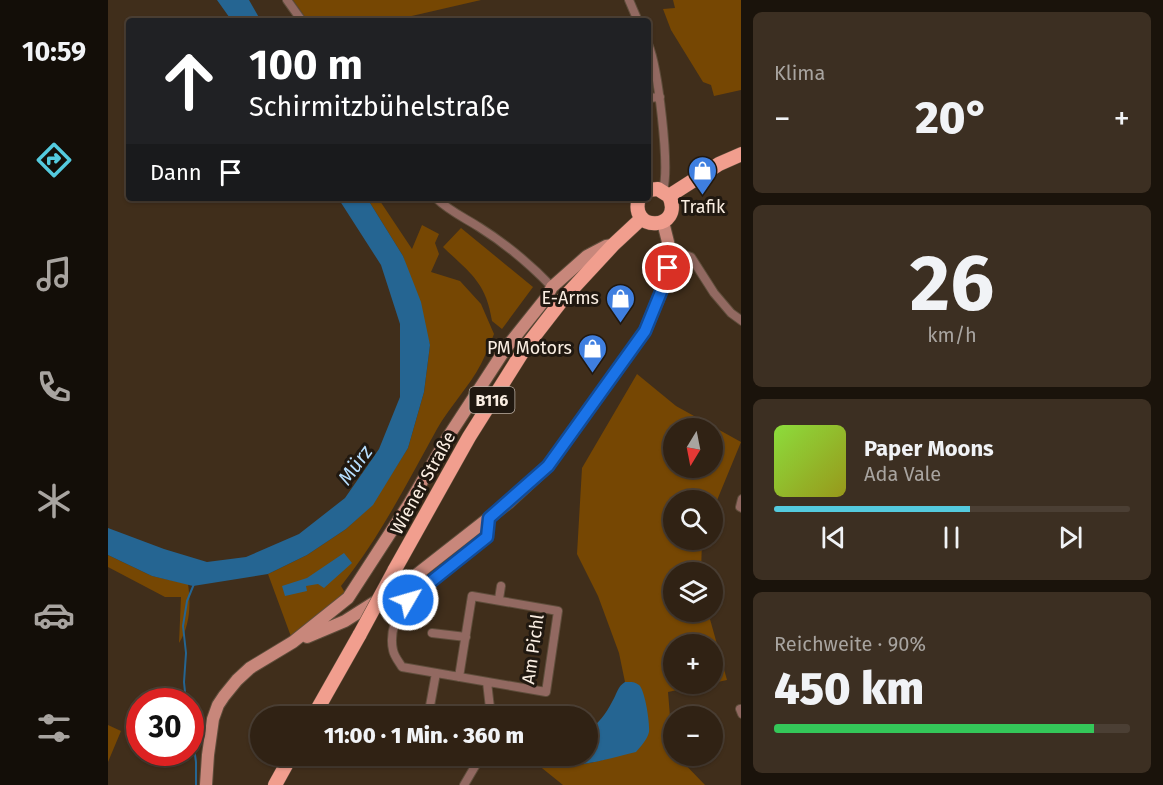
<!DOCTYPE html>
<html lang="de">
<meta charset="utf-8">
<style>
:root{--surface:#302214;--page:#3c2f22;--text:#f1f3f6;--muted:#a8a4a0;--line:#4b3f34;--accent:#54cade}
body{margin:0;font-family:"Fira Sans",sans-serif;background:var(--page);color:var(--text);height:100vh;display:flex;flex-direction:column;font-size:22px;white-space:nowrap}
*{box-sizing:border-box;margin:0}
p{font-size:20px;color:var(--muted)}
.icon{flex:none;width:33px;height:33px;fill:none;stroke:currentColor;stroke-width:2;stroke-linecap:round;stroke-linejoin:round}
.map{position:relative;flex:1;overflow:hidden}
.panel{display:flex;flex-direction:column;gap:12px;padding:12px;background:#1a130b;width:422px}
.panel>*{flex:none}
.banner{position:absolute;left:18px;top:18px;width:525px;height:183px;border-radius:6px;box-shadow:0 2px 4px #0004,0 0 0 2px var(--line);background:#202124;color:#fff;overflow:hidden}
.needle{width:39px;rotate:190deg}
.tools{position:absolute;left:555px;top:418px;display:grid;gap:12px}
.tools a{display:grid;place-items:center;width:60px;height:60px;border-radius:50%;background:var(--surface);box-shadow:0 2px 4px #0004,0 0 0 2px var(--line);font-size:30px}
.speed{position:absolute;left:18px;top:688px;display:flex;gap:12px;font-size:30px;font-weight:700;text-align:center}
.speed>*{display:grid;place-content:center;width:78px;height:78px;border-radius:50%;background:var(--surface);box-shadow:0 2px 4px #0004,0 0 0 2px var(--line);line-height:1}
.speed .limit{border:9px solid #d22;background:#fff;color:#111}
.pin{position:absolute;display:grid;place-items:center;width:51px;height:51px;color:#fff;margin:-26px;border:3px solid #fff;border-radius:50%;box-shadow:0 2px 6px #0007}
.me{position:absolute;width:66px;margin:-33px;rotate:52deg;stroke-linejoin:round;filter:drop-shadow(0 0 4px #0008)}
.turn{display:flex;align-items:center;gap:21px;height:126px;padding:0 24px;font-size:27px}
.turn .icon{width:78px;height:78px;stroke-width:2.5}
.turn b{display:block;font-size:42px;line-height:51px}
.then{display:flex;align-items:center;height:57px;padding:0 24px;background:#0003;gap:12px;font-size:22px}
.big{font-size:45px;font-weight:800;line-height:1.1}
.panel .widget{flex:1;display:flex;flex-direction:column;justify-content:center;gap:9px;min-width:0;padding:0 21px;border-radius:9px;background:var(--page)}
.panel .dial{align-items:center;gap:0}
.dial b{font-size:78px;line-height:1}
.song{display:flex;align-items:center;gap:18px}
.cover{width:72px;height:72px;border-radius:9px;background:linear-gradient(135deg,hsl(90 70% 55%),hsl(60 70% 35%))}
.played{height:6px;border-radius:3px;background:linear-gradient(90deg,var(--accent) 55%,var(--line) 55%)}
.keys{display:flex;justify-content:space-around;direction:ltr}
.heat{display:flex;justify-content:space-between;align-items:center;font-size:33px;direction:ltr}
.charge{height:9px;border-radius:4px;background:linear-gradient(90deg,#34c759 90%,var(--line) 0)}
.trip{position:absolute;left:142px;top:706px;width:348px;height:60px;border-radius:30px;background:var(--surface);box-shadow:0 2px 4px #0004,0 0 0 2px var(--line);font-weight:800;line-height:60px;text-align:center}
main{display:flex;flex:1;min-height:0}
.tabs{display:flex;flex-direction:column;width:108px;justify-content:space-around;align-items:center;background:#130e08;color:var(--muted)}
.tabs .icon{width:42px;height:42px}
.tabs .on{color:var(--accent)}
.tabs b{font-size:27px;color:var(--text)}
.map>svg:first-child{display:block}
.green{fill:#764703;fill-rule:evenodd}
.water{fill:#256592}
.lines{fill:none;stroke-linecap:round;stroke-linejoin:round}
.stream{stroke:#256592;stroke-width:2}
.minor-casing{stroke:#5e4d3b;stroke-width:10}
.secondary-casing{stroke:#5e4d3b;stroke-width:14}
.primary-casing{stroke:#5e4d3b;stroke-width:15}
.minor{stroke:#926961;stroke-width:8}
.secondary{stroke:#c8877b;stroke-width:12}
.primary{stroke:#f19e8e;stroke-width:14}
.primary-bridge-casing{stroke:#5e4d3b;stroke-width:15;stroke-linecap:butt}
.primary-bridge{stroke:#f19e8e;stroke-width:14}
.route-casing{stroke:#114b97;stroke-width:15}
.route{stroke:#1a73e8;stroke-width:10}
.labels{text-anchor:middle;dominant-baseline:central;stroke-width:6;stroke-linejoin:round;paint-order:stroke}
.shield{fill:#201810;stroke:#b9aea3;stroke-width:1.5}
.shield-label{font-size:16px;font-weight:bold;fill:#faeee2}
.poi-label{font-size:18px;fill:#faeee2;stroke:#201810;text-anchor:end}
.street-label{font-size:18px;fill:#faeee2;stroke:#201810}
.water-label{font-size:20px;font-style:italic;fill:#b6ddfd;stroke:#201810}
</style>
<main>
<nav class="tabs">
<b>10:59</b>
<svg class="icon on" aria-label="directions" viewBox="0 0 24 24"><path d="M12 3l9 9-9 9-9-9zM9 14v-3h6M13 9l2 2-2 2"/></svg>
<svg class="icon" aria-label="music" viewBox="0 0 24 24"><path d="M9 18V5l10-2v13"/><circle cx="6" cy="18" r="3"/><circle cx="16" cy="16" r="3"/></svg>
<svg class="icon" aria-label="phone" viewBox="0 0 24 24"><path d="M5 4h4l2 5-3 2q2 4 5 5l2-3 5 2v4C11 20 4 13 5 4z"/></svg>
<svg class="icon" aria-label="climate" viewBox="0 0 24 24"><path d="M12 3v18M4 7l16 10M4 17L20 7"/></svg>
<svg class="icon" aria-label="car" viewBox="0 0 24 24"><path d="M5 17H2v-5l4-1 3-4h7l3 4 3 1v5h-3M9 17h6M6 11h13"/><circle cx="7" cy="17" r="2"/><circle cx="17" cy="17" r="2"/></svg>
<svg class="icon" aria-label="filters" viewBox="0 0 24 24"><path d="M4 7h16M4 17h16"/><circle cx="9" cy="7" r="2"/><circle cx="15" cy="17" r="2"/></svg>
</nav>
<div class="map">
<svg width="634" height="785" viewBox="0 0 634 785">
<rect width="100%" height="100%" fill="#402e1b"/>
<path class="green" d="M185 0H373L282 21H200Z
M565 0H633V90L606 96 603 85 595 82 563 30 555 9 567 8Z
M259 198H270L304 249 314 225 331 234 327 243 331 254 323 272 352 281 373 304 386 334C382 344 378 354 373 364 361 387 342 406 329 429 299 483 272 537 233 586L240 598 185 642 160 574 199 555 238 529 264 505 300 448 316 392 322 345 295 256Z
M353 228 425 287 394 329 384 321C378 282 362 273 335 247Z
M529 374 568 406 633 442 605 510 604 501H566V540H594L593 573H566V612H600L619 680 605 683 604 645H566V684H598L560 692C562 714 563 736 566 756H569L597 785H455L419 756H443C457 772 489 762 507 756L525 682H517L511 653 490 596 469 554 474 468ZM566 429H604V468H566Z
M0 555 44 576 80 584C83 604 82 626 71 643L73 597H57L0 567Z
M0 725 13 731 0 762Z"/>
<path class="water" d="M109 0H141L153 21H124Z
M230 198H259L295 256 313 302 322 345 316 392 300 448 265 505 238 529 199 555 160 574 85 586 44 576 0 555V528L56 549 99 562 138 557 191 534 237 498 271 449 292 397V324L273 265Z
M236 553 244 563 216 588 210 584 198 586 199 591 177 596 174 586 199 578Z
M517 682C522 682 526 681 531 685 537 690 542 723 541 732 539 740 533 746 528 752 507 756 459 775 443 756H480V732C490 723 498 714 504 702 509 694 509 687 517 682Z"/>
<g class="lines">
<path class="stream" d="M78 702 76 682 78 653 75 626 79 601 86 584
M82 719 88 762V785"/>
<defs>
<path id="minor" d="M179 0 194 21
M521 0 530 21
M540 44C550 67 562 167 555 190
M540 98 552 97
M328 198C341 211 357 218 371 227 398 244 422 264 444 287
M562 250 583 257 606 293 623 313 634 321
M634 499 632 507 634 508
M391 599 393 586
M324 633 358 637
M351 677 364 596 450 611 438 692 294 667C291 662 286 656 285 650 281 632 289 613 300 600L379 537 381 518
M379 682 383 717
M632 709 634 714
M320 717 328 673
M356 785 373 756"/>
<path id="secondary" d="M199 637 237 621 303 579 400 503 440 466 537 331 557 282 562 250 555 222
M98 785 100 755 105 719 110 705 116 696 129 680 142 668 185 642 240 598 301 504 340 437 398 348 438 298 444 287 479 256 498 246 505 245"/>
<path id="primary" d="M561 196 611 164 634 154
M531 198C520 234 577 230 561 196L550 189 540 190
M286 571 361 437 417 348 455 299 505 245 534 218
M205 717 252 634
M167 785 183 756"/>
</defs>
<use href="#minor" class="minor-casing"/>
<use href="#secondary" class="secondary-casing"/>
<use href="#primary" class="primary-casing"/>
<use href="#minor" class="minor"/>
<use href="#secondary" class="secondary"/>
<use href="#primary" class="primary"/>
<defs>
<path id="primary-bridge" d="M252 634 286 571"/>
</defs>
<use href="#primary-bridge" class="primary-bridge-casing"/>
<use href="#primary-bridge" class="primary-bridge"/>
</g>
<g class="lines">
<defs>
<path id="route" d="M300 600 379 537 381 518 440 466 537 331 557 282 560 268"/>
</defs>
<use href="#route" class="route-casing"/>
<use href="#route" class="route"/>
</g>
<defs>
<symbol id="shop-pin" viewBox="-11 -11 22 30"><path d="M0 17L-7.5 6A9.5 9.5 0 1 1 7.5 6Z" fill="#3f7fe0" stroke="#201810"/><path d="M-5-2.5h2.3a2.7 3.5 0 0 1 5.4 0H5L5.5 6h-11ZM-1.5-2.5h3a1.5 2.3 0 0 0-3 0Z" fill="#fff"/></symbol>
</defs>
<g fill-rule="evenodd">
<use href="#shop-pin" x="578" y="154" width="33" height="45"/>
<use href="#shop-pin" x="496" y="282" width="33" height="45"/>
<use href="#shop-pin" x="468" y="332" width="33" height="45"/>
</g>
<g class="labels">
<rect class="shield" x="361.5" y="387" width="45" height="26" rx="4.5"/>
<g class="shield-label">
<text x="384" y="400">B116</text>
</g>
<g class="poi-label">
<text x="595" y="207" text-anchor="middle">Trafik</text>
<text x="491" y="298">E-Arms</text>
<text x="464" y="348">PM Motors</text>
</g>
<g class="street-label">
<text transform="translate(315 483) rotate(-61)">Wiener Straße</text>
<text transform="translate(425 649) rotate(-82)">Am Pichl</text>
</g>
<g class="water-label">
<text transform="translate(247 465) rotate(-54)">Mürz</text>
</g>
</g>
</svg>
<div class="tools">
<a><svg class="needle" viewBox="-14 -14 28 28"><path d="M0-13l5 13h-10z" fill="#e53935"/><path d="M0 13l5-13h-10z" fill="#a8a4a0"/></svg></a>
<a><svg class="icon" aria-label="search" viewBox="0 0 24 24"><circle cx="10" cy="10" r="6"/><path d="M15 15l6 6"/></svg></a>
<a><svg class="icon" aria-label="layers" viewBox="0 0 24 24"><path d="M12 4l9 5-9 5-9-5zM3 14l9 5 9-5"/></svg></a>
<a>+</a>
<a>−</a>
</div>
<div class="speed"><div class="limit">30</div></div>
<div class="pin" style="left:560px;top:268px;background:#d93025"><svg class="icon" aria-label="arrive" viewBox="0 0 24 24"><path d="M6 21V4h12l-3 4 3 4H6"/></svg></div>
<svg class="me" style="left:300px;top:600px" viewBox="-20 -20 40 40"><circle r="17" fill="#1a73e8" stroke="#fff" stroke-width="3"/><path d="M0-11L8 9 0 5-8 9z" fill="#fff"/></svg>
<div class="trip">11:00 · 1 Min. · 360 m</div>
<div class="banner">
<div class="turn"><svg class="icon" aria-label="ahead" viewBox="0 0 24 24"><path d="M12 20V5M6 11l6-6 6 6"/></svg><div><b>100 m</b>Schirmitzbühelstraße</div></div>
<div class="then">Dann<svg class="icon" aria-label="arrive" viewBox="0 0 24 24"><path d="M6 21V4h12l-3 4 3 4H6"/></svg></div>
</div>
</div>
<section class="panel">
<div class="widget"><p>Klima</p>
<div class="heat"><a>−</a><b class="big">20°</b><a>+</a></div>
</div>
<div class="widget dial"><b>26</b><p>km/h</p></div>
<div class="widget">
<div class="song"><i class="cover"></i><div><b>Paper Moons</b><p>Ada Vale</p></div></div>
<div class="played"></div>
<div class="keys"><svg class="icon" aria-label="previous" viewBox="0 0 24 24"><path d="M18 5L8 12l10 7zM5 5v14"/></svg><svg class="icon" aria-label="pause" viewBox="0 0 24 24"><path d="M8 5v14M16 5v14"/></svg><svg class="icon" aria-label="next" viewBox="0 0 24 24"><path d="M6 5l10 7-10 7zM19 5v14"/></svg></div>
</div>
<div class="widget"><p>Reichweite · 90%</p><b class="big">450 km</b><div class="charge"></div></div>
</section>
</main>
